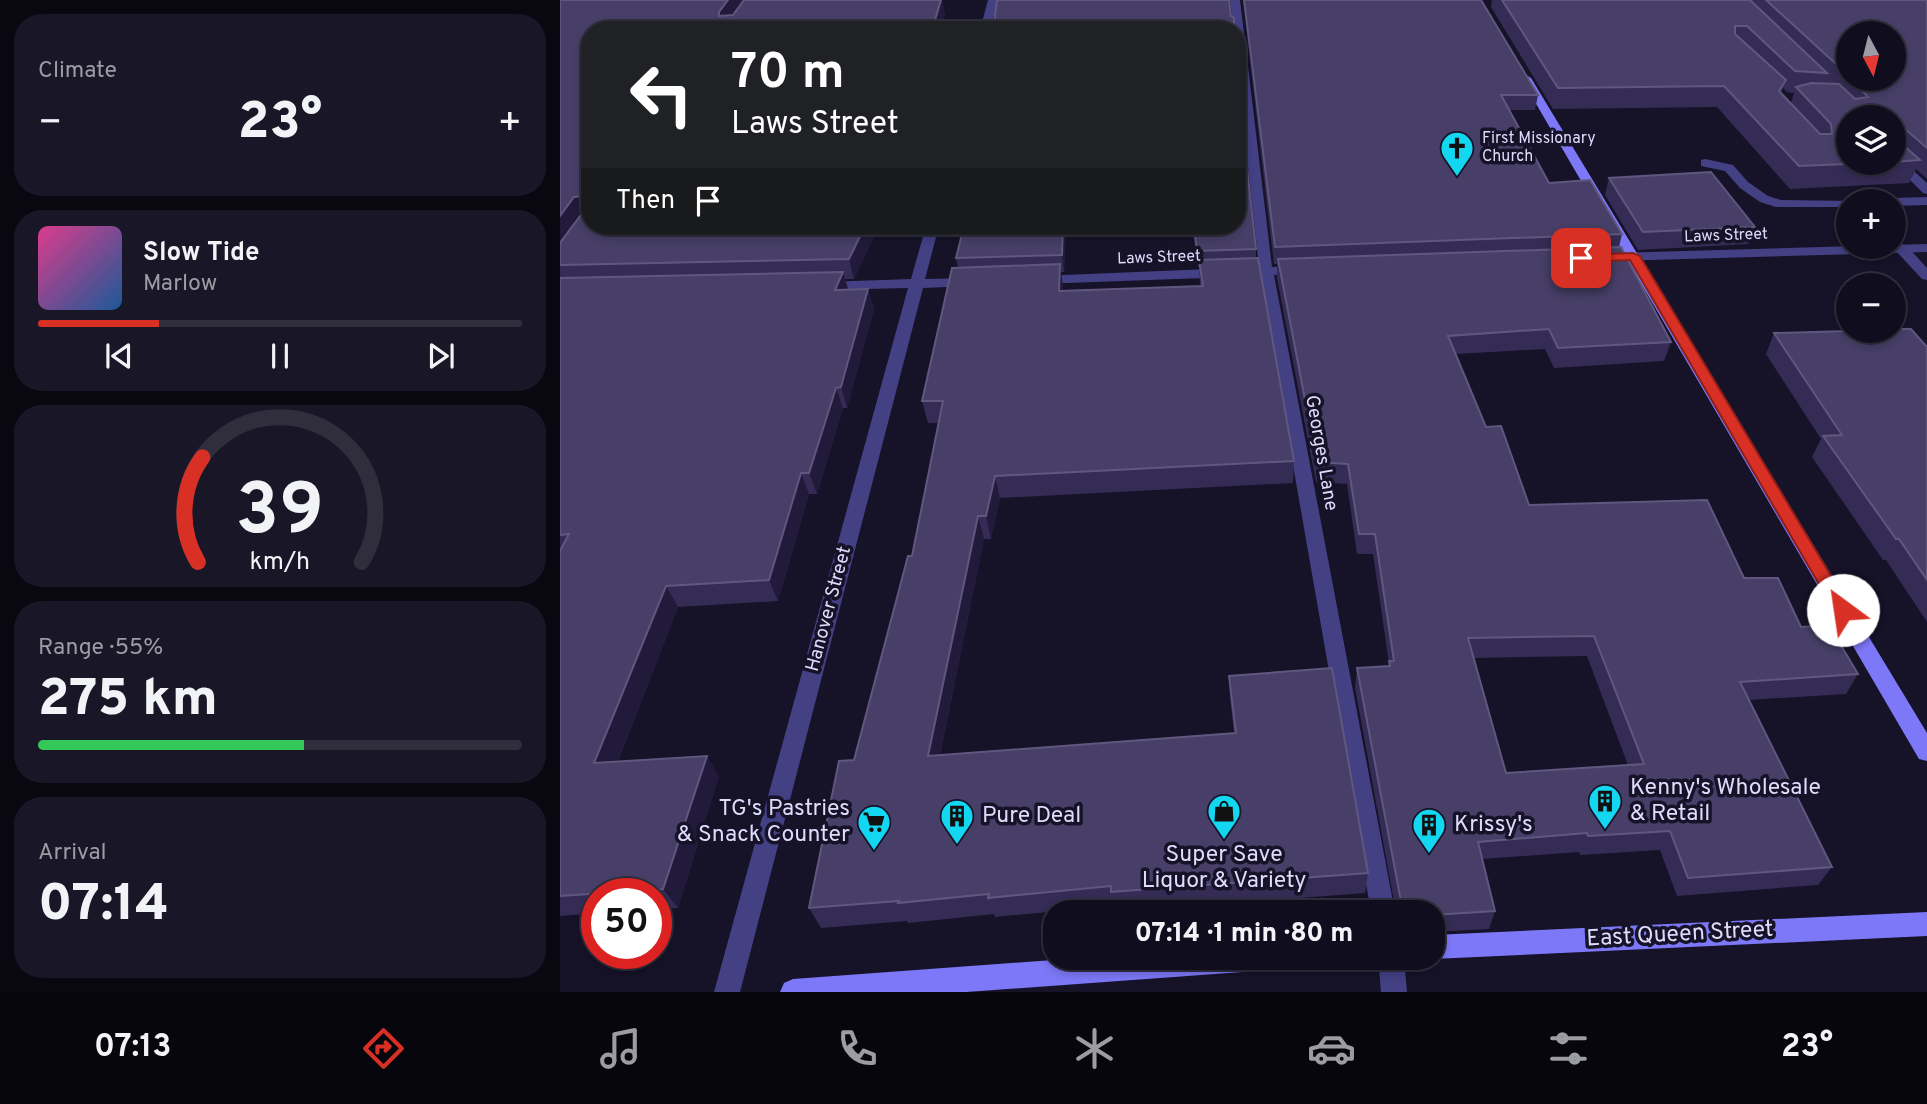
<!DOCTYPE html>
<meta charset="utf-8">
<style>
:root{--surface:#100e1e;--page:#191727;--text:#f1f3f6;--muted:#9c9ca4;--line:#302e3c;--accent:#d93025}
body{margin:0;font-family:Overpass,sans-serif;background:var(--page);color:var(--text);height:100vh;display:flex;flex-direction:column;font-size:26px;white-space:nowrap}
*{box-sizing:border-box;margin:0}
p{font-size:23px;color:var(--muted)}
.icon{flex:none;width:38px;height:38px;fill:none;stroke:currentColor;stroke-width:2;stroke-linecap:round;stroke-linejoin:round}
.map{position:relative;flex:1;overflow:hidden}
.sheet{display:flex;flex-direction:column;gap:14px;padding:14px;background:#090810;width:560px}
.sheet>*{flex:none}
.guide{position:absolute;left:21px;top:21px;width:665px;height:214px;border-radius:28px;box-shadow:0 4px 10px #0003,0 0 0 2px var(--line);background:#202124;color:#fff;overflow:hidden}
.needle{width:46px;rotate:173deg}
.buttons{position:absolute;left:1276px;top:21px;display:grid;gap:14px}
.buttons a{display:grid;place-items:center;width:70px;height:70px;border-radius:50%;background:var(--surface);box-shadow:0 4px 10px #0003,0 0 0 2px var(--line);font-size:35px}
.speed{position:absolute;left:21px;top:878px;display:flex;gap:14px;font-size:35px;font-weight:700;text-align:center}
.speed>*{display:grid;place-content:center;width:91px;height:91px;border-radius:50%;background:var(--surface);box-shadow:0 4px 10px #0003,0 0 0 2px var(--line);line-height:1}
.speed .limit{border:10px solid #d22;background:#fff;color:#111}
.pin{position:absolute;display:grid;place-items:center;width:60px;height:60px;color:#fff;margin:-30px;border-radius:14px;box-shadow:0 4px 10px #0006}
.me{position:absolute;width:77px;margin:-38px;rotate:329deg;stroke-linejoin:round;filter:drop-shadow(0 0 5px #0008)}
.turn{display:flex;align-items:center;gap:24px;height:147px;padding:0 35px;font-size:32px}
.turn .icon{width:91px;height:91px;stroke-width:2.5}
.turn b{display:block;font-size:49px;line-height:60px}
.then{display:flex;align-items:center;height:66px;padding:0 35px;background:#0003;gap:14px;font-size:26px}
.big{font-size:52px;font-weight:800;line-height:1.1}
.sheet .card{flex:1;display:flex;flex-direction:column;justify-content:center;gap:10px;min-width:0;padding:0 24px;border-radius:28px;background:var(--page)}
.sheet .dial{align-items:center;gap:0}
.dial svg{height:182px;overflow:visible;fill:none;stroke:var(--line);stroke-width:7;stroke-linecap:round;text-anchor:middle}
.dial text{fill:var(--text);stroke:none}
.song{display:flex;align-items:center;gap:21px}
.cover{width:84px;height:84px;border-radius:10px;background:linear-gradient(135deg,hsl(330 70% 55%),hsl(210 70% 35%))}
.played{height:7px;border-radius:4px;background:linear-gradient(90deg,var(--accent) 25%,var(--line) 25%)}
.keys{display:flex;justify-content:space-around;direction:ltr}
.heat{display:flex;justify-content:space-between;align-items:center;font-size:38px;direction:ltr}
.charge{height:10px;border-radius:5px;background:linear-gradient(90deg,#34c759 55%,var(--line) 0)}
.trip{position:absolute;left:483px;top:900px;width:402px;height:70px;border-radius:28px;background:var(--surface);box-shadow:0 4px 10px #0003,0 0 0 2px var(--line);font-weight:800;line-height:70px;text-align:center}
.tabs{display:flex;height:112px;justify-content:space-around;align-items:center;background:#06060c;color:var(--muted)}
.tabs .icon{width:49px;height:49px}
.tabs .selected{color:var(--accent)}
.tabs b{font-size:32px;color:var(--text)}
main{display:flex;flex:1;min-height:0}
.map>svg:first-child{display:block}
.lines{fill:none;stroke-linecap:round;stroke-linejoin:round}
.service{fill:#434084;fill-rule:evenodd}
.minor{fill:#434084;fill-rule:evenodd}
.secondary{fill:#7d78f7;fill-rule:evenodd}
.wall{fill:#352c55;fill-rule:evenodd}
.shaded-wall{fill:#211a3b}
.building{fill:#473f67;stroke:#5f577e;stroke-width:2;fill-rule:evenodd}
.route{fill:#d93025;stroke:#8d1f18;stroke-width:2}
.labels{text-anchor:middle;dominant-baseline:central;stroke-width:7;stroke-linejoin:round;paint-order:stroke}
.far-poi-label{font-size:16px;fill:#dfdbfd;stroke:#161228;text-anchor:start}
.far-street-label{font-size:16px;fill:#dfdbfd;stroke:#161228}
.street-label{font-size:19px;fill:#dfdbfd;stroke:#161228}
.near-poi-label{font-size:23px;fill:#dfdbfd;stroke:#161228;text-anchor:start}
.near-street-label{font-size:23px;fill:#dfdbfd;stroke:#161228}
</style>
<main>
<section class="sheet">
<div class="card"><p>Climate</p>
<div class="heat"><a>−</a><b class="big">23°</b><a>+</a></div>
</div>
<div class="card">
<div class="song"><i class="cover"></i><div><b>Slow Tide</b><p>Marlow</p></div></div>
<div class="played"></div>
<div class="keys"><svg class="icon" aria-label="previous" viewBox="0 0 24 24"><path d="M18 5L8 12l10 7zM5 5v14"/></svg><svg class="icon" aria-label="pause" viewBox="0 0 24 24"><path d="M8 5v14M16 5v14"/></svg><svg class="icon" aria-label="next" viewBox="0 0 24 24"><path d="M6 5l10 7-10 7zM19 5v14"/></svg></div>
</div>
<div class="card dial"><svg viewBox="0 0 100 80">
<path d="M14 69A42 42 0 1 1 86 69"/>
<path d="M14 69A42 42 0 0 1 16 23" stroke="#d93025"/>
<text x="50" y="56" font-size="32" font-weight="700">39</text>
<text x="50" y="72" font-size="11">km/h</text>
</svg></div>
<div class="card"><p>Range · 55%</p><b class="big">275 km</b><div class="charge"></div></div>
<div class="card"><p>Arrival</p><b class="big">07:14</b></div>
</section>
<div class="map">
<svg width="1367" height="992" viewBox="0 0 1367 992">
<rect width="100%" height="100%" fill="#161228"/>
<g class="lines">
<path class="service" d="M1145 159 1173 165 1188 182 1208 196 1221 200 1293 201H1288V207H1216L1200 202 1180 188 1165 171 1141 166V160Z
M1367 197V205L1334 206V201H1328L1334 198Z
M1341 244 1346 245 1367 268V280L1362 279 1336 251V245Z"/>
<path class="minor" d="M428 0H438L430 30H420Z
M670 0H680L712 267 741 266 748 270 741 274 714 275 835 912H811L700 276 479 284 472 280 479 276 699 267 677 65V30H674Z
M1334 153 1367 183V194L1363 193 1333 163Z
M366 226H379L365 279 412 278 419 282 412 286 363 288 180 992H154L348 288 265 290 258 286 265 282 351 279Z
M1367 244V252L1056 261 1049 257 1056 253Z
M818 957H844L847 992H821Z"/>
<path class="secondary" d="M966 75 971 78 1367 733V761L1359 759 961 78Z
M1367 912V936L873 959 868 957H873V935Z
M534 957H722L719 966 710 970 406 992H220L224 983 233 979Z"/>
</g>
<path class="wall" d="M0 0H382L385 14 380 30H30L319 226 294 279H285L288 290 308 289 314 309 287 408H283L257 494H249L218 601 118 607 58 761 159 776 118 908 96 909V894H37V913L0 916Z
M683 0H921L978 95 975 110H949L989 183 1062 234 1059 247 1111 342 1104 361 994 368 985 349 896 354 926 427 969 505 1184 578 1298 674 1286 694 1189 700 1272 867 1258 885 1117 896 1100 850 1020 855 1019 852 922 859 935 911 929 929 873 932V912H836L795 688 797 668 828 666 829 663 813 554H797L787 484 756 482 717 278V264H714ZM1027 656 1068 765 946 773 914 658Z
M932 0H1367V179L1356 169 1349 183 1230 189 1157 107 993 109 931 7ZM1288 33 1334 79H1288ZM1223 88 1227 92 1234 93 1231 103 1221 93ZM1334 117V163H1288Z
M1049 178 1195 227 1189 244 1078 250 1045 195Z
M506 226 504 272H501L503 291 640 286 639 267H638L632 226H677L696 249V258L734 461 733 483 440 498 431 539H424L380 755 674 733 670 698 669 676 808 873 805 893 555 912 554 906 435 917 434 914 348 923 347 921 261 928 249 908 294 760 352 556 378 423H368L362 401 398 268 396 258Z
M1214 333 1367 347V622L1326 560H1323L1252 457 1261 439 1206 354Z"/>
<path class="shaded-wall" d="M168 0H186L164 28 159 12Z
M381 0H382L385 14 380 30H372Z
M23 196 30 211 0 248V216L14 197Z
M305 226H319L294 279 289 259Z
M503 226H506L504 272 502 255Z
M500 264 503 286 502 312 499 291Z
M283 272 289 292 275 290Z
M308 289 314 309 287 408 281 387Z
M276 388 283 408 257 494 249 473Z
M241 473 249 494 218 601 209 580Z
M435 476 440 498 431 539 426 516Z
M418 516 424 539 375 778 368 756Z
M106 586 118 607 49 783 34 763Z
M147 756 159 776 118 908 103 889Z"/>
<path class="building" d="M0 0H168L159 12V16L173 15 184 0H381L372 30H30V226H305L289 259 0 265V243L26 208 23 196 14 197 0 216Z
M437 0H669L671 16 674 18V30H433Z
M684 0H921L978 95H941L989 183 1030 180 1062 234 715 247Z
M942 0H1190L1267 73 1235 71 1187 26H1175V34L1226 80 1219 91 1260 134H1272L1271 124 1236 87 1251 83 1279 84 1295 99 1308 97 1291 79H1334V33H1288V75L1206 0H1367V148L1344 128 1341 131V143L1360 160 1334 162V117H1288V163H1311L1239 166 1164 86 998 88Z
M677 77 696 249 637 251 634 226H677Z
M1151 172 1195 227 1083 232 1049 178Z
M404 226H503L502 255 396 258Z
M1061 247 1111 342 998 348 989 329 888 336 926 427 941 426 969 505 1147 500 1184 578H1218L1241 627 1269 625 1298 674 1180 682 1272 867 1128 878 1110 831 1028 836 1027 833 918 842 935 911 873 915V912H843L797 668 830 666 829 661H834L815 534H799L788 464 757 462 718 259ZM1034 636 1084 764 946 773 908 638Z
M698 258 734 461 435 476 426 516H418L368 756 676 733 669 676 772 668 808 873 551 892V886L428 898 429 894 338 903 339 901 249 908 279 761 294 760 348 556H352L383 401H362L392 268 500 264 499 291 643 286 639 260Z
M283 272 275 290 308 289 281 387 276 388 249 473H241L209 580 106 586 34 763 147 756 103 889 0 896V551L9 534 0 535V278Z
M1334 329H1351L1367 347V580L1339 539H1336L1263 436 1282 435 1214 333 1289 331H1334Z"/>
<path class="route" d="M1073 253 1080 256 1289 606 1292 610 1289 615H1277L1070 260 1021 262 1015 258 1021 255Z"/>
<defs>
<symbol id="church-pin" viewBox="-11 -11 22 30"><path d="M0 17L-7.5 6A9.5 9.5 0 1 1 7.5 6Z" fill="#13d7f1" stroke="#161228"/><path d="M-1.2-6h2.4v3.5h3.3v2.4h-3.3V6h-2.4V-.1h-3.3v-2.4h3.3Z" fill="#111"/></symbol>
<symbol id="building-pin" viewBox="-11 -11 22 30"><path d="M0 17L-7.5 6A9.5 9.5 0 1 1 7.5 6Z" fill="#13d7f1" stroke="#161228"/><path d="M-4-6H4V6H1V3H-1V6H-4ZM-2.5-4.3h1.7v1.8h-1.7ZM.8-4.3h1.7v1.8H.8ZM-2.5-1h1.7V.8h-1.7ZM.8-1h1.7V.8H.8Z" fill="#111"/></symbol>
<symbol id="shop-pin" viewBox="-11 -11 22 30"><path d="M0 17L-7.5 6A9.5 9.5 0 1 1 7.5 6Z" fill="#13d7f1" stroke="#161228"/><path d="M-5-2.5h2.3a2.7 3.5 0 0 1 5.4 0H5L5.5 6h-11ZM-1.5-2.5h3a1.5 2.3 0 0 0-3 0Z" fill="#111"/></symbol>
<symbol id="supermarket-pin" viewBox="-11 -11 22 30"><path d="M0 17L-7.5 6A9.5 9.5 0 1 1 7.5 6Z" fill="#13d7f1" stroke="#161228"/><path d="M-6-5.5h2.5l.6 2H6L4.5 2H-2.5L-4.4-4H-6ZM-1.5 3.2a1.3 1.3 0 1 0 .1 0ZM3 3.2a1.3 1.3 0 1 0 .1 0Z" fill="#111"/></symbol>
</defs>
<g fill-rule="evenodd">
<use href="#church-pin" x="878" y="129" width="38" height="52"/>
<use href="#building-pin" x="1026" y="782" width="38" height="52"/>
<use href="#shop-pin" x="645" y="792" width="38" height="52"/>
<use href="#building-pin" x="378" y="797" width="38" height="52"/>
<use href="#supermarket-pin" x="295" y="803" width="38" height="52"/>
<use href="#building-pin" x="850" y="806" width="38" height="52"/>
</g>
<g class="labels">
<g class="far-poi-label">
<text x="922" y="139">First Missionary<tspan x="922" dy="18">Church</tspan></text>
</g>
<g class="far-street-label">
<text transform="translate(1166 236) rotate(-2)">Laws Street</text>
<text transform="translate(599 258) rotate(-2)">Laws Street</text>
</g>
<g class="street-label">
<text transform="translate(761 453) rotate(80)">Georges Lane</text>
<text transform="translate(269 609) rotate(-75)">Hanover Street</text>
</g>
<g class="near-poi-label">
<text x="1070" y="788">Kenny's Wholesale<tspan x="1070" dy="26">&amp; Retail</tspan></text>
<text x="290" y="809" text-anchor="end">TG's Pastries<tspan x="290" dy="26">&amp; Snack Counter</tspan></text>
<text x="422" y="816">Pure Deal</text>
<text x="894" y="825">Krissy's</text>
<text x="664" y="855" text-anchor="middle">Super Save<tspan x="664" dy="26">Liquor &amp; Variety</tspan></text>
</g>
<g class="near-street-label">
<text transform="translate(1120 935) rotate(-3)">East Queen Street</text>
</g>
</g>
</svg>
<div class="buttons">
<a><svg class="needle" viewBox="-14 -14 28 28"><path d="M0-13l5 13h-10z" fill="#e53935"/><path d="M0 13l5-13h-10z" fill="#9c9ca4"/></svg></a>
<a><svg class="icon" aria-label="layers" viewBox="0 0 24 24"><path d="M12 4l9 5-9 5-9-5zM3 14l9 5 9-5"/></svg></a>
<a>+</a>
<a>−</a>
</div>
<div class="speed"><div class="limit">50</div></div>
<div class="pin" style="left:1021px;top:258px;background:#d93025"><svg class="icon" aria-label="arrive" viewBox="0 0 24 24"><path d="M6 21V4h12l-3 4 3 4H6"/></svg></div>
<svg class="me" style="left:1283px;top:610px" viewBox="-20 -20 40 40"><circle r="19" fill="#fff"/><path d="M0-13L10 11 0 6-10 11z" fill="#d93025"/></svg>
<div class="trip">07:14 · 1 min · 80 m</div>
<div class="guide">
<div class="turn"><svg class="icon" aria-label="left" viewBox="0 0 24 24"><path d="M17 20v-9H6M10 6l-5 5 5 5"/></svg><div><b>70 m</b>Laws Street</div></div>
<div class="then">Then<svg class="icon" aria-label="arrive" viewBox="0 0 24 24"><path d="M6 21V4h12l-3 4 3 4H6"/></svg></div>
</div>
</div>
</main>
<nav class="tabs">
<b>07:13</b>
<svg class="icon selected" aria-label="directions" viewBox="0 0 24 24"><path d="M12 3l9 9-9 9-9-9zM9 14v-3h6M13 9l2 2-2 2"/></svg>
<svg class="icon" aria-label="music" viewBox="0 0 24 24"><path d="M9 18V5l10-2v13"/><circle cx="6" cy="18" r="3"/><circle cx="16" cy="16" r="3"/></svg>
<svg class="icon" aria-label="phone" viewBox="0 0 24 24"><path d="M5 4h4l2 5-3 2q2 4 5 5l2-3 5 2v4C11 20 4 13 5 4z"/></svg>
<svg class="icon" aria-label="climate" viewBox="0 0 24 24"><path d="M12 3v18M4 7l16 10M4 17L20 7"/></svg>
<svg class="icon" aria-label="car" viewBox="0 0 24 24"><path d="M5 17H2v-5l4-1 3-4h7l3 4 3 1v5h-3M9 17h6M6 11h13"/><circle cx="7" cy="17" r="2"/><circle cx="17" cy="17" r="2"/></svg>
<svg class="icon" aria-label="filters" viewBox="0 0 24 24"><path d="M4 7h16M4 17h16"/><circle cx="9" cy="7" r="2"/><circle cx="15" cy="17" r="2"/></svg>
<b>23°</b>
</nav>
